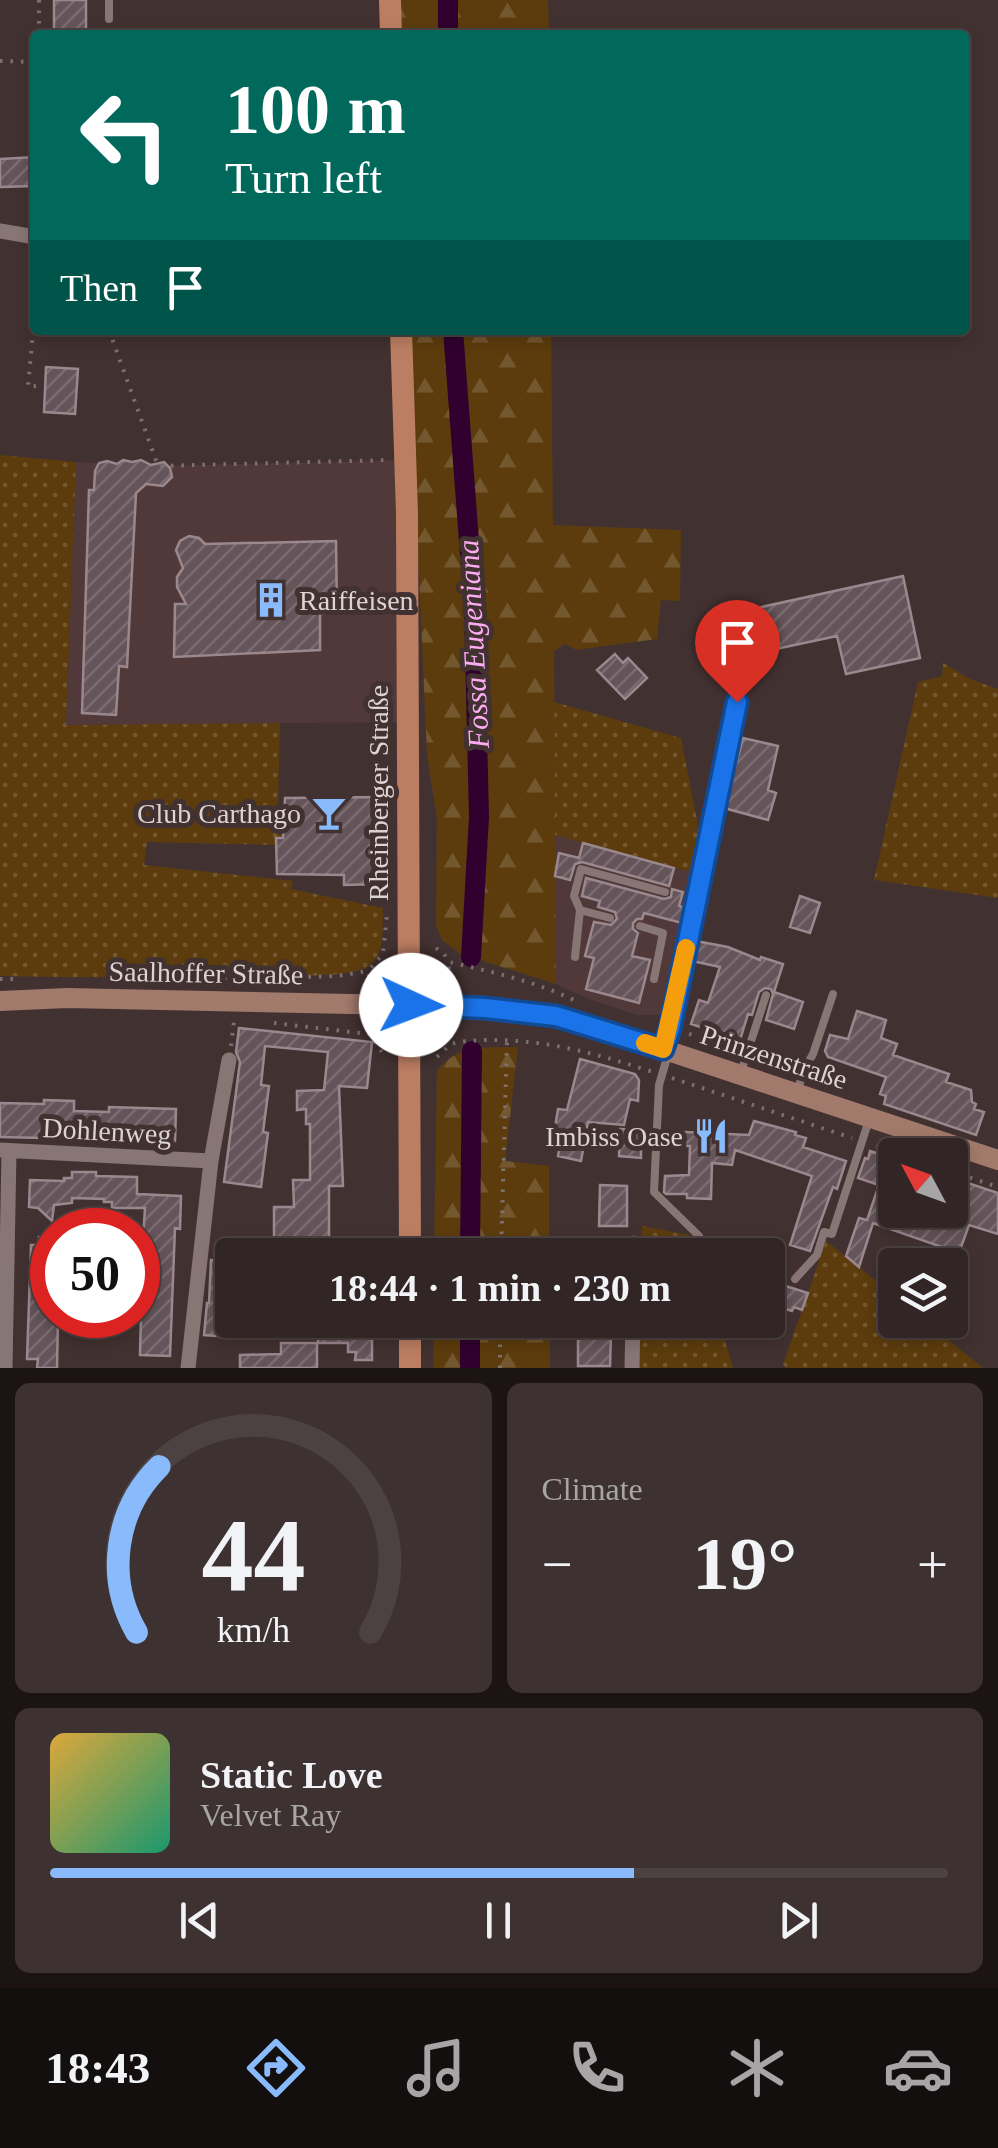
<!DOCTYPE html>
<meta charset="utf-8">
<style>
:root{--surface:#322525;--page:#3d3132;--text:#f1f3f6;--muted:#a8a5a7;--line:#4d4242;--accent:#89bafc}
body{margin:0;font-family:"Times New Roman",serif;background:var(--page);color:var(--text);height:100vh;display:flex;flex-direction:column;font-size:38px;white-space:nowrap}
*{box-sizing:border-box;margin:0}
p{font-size:32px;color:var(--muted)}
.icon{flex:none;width:55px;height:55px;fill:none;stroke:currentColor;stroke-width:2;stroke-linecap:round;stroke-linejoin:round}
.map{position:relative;height:1368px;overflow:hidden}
.side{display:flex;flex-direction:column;gap:15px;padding:15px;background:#1c1414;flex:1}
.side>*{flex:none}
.guide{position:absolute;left:30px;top:30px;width:940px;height:305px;border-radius:10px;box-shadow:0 5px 15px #0003,0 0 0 2px var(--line);background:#00695c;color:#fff;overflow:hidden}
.needle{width:65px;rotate:311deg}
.controls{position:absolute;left:878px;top:1138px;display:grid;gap:20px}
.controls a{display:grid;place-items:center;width:90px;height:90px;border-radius:10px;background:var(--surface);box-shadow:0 5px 15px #0003,0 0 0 2px var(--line);font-size:50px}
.speed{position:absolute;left:30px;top:1208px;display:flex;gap:20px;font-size:50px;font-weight:700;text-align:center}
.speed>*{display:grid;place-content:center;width:130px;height:130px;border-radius:50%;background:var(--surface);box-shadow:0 5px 15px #0003,0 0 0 2px var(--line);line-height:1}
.speed .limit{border:15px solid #d22;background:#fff;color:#111}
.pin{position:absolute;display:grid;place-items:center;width:85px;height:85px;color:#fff;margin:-102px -42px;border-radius:50% 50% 50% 0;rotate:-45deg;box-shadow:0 0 10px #0007}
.pin .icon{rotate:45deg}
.me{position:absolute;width:110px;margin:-55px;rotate:92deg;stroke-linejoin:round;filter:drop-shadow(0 0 8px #0008)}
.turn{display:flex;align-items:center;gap:35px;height:210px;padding:0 30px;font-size:45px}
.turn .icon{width:130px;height:130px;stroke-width:2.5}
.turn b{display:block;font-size:70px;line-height:85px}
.then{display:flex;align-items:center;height:95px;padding:0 30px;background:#0003;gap:20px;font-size:38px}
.big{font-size:75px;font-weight:600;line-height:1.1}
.side .widget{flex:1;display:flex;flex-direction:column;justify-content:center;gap:15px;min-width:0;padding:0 35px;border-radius:15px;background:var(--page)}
.side .dial{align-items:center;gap:0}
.dial svg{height:260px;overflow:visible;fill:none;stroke:var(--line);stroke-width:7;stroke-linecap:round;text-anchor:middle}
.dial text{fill:var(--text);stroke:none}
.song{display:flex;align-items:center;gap:30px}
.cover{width:120px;height:120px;border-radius:15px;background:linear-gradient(135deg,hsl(40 70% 55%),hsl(160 70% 35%))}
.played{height:10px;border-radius:5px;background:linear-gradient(90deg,var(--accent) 65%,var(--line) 65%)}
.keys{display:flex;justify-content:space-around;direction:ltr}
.heat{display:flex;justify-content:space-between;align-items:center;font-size:55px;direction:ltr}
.side .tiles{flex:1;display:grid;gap:15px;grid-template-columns:1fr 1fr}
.widget:last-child{grid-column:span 2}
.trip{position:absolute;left:215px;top:1238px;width:570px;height:100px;border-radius:10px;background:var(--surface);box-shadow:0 5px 15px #0003,0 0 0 2px var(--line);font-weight:600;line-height:100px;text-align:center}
.tabs{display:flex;height:160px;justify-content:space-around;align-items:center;background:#140f0f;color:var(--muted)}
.tabs .icon{width:70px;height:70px}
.tabs .current{color:var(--accent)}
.tabs b{font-size:45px;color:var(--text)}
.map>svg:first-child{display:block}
.built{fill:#513939}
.grass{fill:url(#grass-dots)}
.forest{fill:url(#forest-firs)}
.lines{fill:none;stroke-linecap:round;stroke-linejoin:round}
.canal{stroke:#31002e;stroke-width:20}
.building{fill:url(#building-hatch);stroke:#9a888e;stroke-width:2.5}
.path{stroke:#7e7070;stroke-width:4;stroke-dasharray:2.5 8;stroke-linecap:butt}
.lane{stroke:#887675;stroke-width:8}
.street{stroke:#887675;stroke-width:15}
.secondary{stroke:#a27a6c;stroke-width:20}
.primary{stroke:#bc7e62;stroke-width:22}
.route-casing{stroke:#114b97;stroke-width:25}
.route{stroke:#1a73e8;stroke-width:18}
.slow{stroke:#f59e0b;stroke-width:18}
.labels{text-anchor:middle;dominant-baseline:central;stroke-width:10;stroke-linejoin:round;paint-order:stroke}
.poi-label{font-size:28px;fill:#ddd3d2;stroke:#423131;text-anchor:end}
.street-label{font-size:28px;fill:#ddd3d2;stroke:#423131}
.water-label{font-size:30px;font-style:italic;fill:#fdacf3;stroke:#423131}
</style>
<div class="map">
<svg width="998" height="1368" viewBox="0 0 998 1368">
<defs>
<pattern id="grass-dots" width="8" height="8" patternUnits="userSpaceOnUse" patternTransform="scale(2.5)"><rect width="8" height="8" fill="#5c3c0d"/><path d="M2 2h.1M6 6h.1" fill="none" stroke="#73572f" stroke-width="1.8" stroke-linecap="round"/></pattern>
<pattern id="forest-firs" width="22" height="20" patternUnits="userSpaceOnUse" patternTransform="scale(2.5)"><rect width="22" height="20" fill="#5c3c0d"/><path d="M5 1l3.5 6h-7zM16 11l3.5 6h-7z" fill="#73572f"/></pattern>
<pattern id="building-hatch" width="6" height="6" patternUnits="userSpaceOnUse" patternTransform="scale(2.5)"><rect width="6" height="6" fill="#65545a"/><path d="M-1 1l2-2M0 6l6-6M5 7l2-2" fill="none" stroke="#7b6c71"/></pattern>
</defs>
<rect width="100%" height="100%" fill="#423131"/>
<path class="built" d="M406 460 407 722 66 725 76 462 158 466Z
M555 835 695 873 665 1015H638L589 999 556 984Z"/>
<path class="grass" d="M0 455 76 462 66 725 280 723 278 810 287 811 286 838H276V845L147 842 144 865 293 881 291 889 383 908C382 926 386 955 369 966 349 979 280 975 254 976 170 977 85 978 0 976Z
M943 663 970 679 998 689V898L874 880 918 682 942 676Z
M554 702 681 738 701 841 695 873 555 835Z
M642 1226 694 1236 699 1255H641Z
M826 1241 895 1296V1320H924L983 1368H787L783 1365Z
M640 1320H719L733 1368H639Z"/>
<path class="forest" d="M398 0H548L549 35H399Z
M408 330H551L553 525 681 530 680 601 661 600 657 639 576 650 565 644 554 651 556 984 461 954 442 940 436 925 437 819 427 754Z
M518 1047 505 1161 549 1166V1255H434L437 1071C459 1043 484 1048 518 1047Z
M434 1320H550V1368H433Z"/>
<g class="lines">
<path class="canal" d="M448 0V35
M453 330 474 607 479 817 471 957
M470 1255 472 1051
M470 1368V1320"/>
</g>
<path class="building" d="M54 0H86V35H54Z
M35 157V186L0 187V159Z
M46 367 78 369 75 414 44 412Z
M123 460 132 462 141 460 151 465 164 462 170 468 172 477 163 486 146 484 136 493 127 667 119 666 116 715 82 713 89 490H94L95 471 99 463 107 461 117 464Z
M189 536 199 538 205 544 336 541 337 613 320 614V650L174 657 175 604H186L177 587V577L183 568 176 550 180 541Z
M903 576 920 658 846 674 837 636 743 656 734 613Z
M615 654 623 663 628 658 647 678 625 699 597 670Z
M743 738 778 746 768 790 776 793 768 820 724 808Z
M382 797V884L344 885V875L277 874 276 838H283L285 798Z
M583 843 674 868 669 886 582 862 575 864 570 880 555 876 559 853 579 858Z
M586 878 664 899 671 897 672 889 683 892 679 906 686 908 682 923 644 913 642 919H637L633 923V929L638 933 632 956 650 960 639 1003 586 989 594 958 585 956 594 922 611 925 617 919 615 912 598 907 600 901 582 896Z
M800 896 820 903 810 933 790 927Z
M696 941 728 947 760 960 761 957 783 964 774 992 803 1002 794 1029 766 1020 773 994 771 989 765 988 759 992 752 1015 748 1014 740 1040 691 1024 699 1000 708 1003 720 967 692 961Z
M857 1011 886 1020 881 1038 897 1044 893 1055 949 1074 946 1082 971 1090 972 1102 976 1104 974 1109 984 1112 976 1135 884 1104 886 1096 880 1094 886 1077 828 1057 825 1051 830 1035 848 1039Z
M239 1028 372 1042 367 1088 339 1086 343 1186H329V1244H313V1255H290L299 1244H274V1207H294L293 1180H310V1124H306V1109L297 1110V1091L324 1090 328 1052 265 1046 261 1085 269 1086 263 1132 268 1133 261 1187 224 1182 240 1062 236 1052Z
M580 1059 635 1074 639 1080 638 1101 630 1099 624 1125 588 1122 581 1161 558 1156 562 1134 554 1133 558 1109 567 1110Z
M44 1100 74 1101V1111L109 1112V1107L176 1109 175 1141 0 1137V1103L44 1104Z
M754 1121 796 1132 795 1135 806 1138 803 1147 846 1161 837 1189 833 1187 810 1251 790 1245 812 1176 735 1150 732 1165 712 1163 711 1199 687 1198V1194H666L664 1192 665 1176 689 1175 690 1146 664 1145V1131L749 1135Z
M620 1129 649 1130V1145H641V1158L619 1156Z
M870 1151 895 1159V1210H916L913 1217 944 1227 950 1210V1177L998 1193V1234L969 1225 959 1253 873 1223 859 1267 846 1256 859 1218 867 1220 879 1185 858 1178 865 1158 868 1159Z
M72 1172H96V1176L137 1177V1194L181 1196 180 1229 175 1228 170 1356 140 1355 141 1313H138V1280H146L147 1240 143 1239 145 1208H112V1202H104V1199L72 1198V1203L54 1205 52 1221 38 1208 29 1207 30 1180 64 1181V1178H72Z
M600 1185 627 1186V1226H599Z
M39 1237 52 1238V1319H58L57 1368H37L38 1359H27L31 1245H39Z
M211 1260 232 1262 231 1337 204 1335 207 1303H209Z
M773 1282 808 1293 802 1310 794 1307 792 1311 775 1306 776 1302 768 1299Z
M318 1320H372V1360H355L356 1352H348V1343H318Z
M575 1320H592L591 1334H611L610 1366H578V1334L575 1333Z
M281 1343H317V1368H240V1355L281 1354Z"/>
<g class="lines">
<path class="path" d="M39 0V35
M0 61 35 62
M35 309 28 387 36 386
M109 330 158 466 388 460
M436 948 444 954 449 962C492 972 534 981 574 1000
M0 979H19
M193 980 337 976 368 971
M371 987 368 971 383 954 387 914
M449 990V965
M370 1022 369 1034 384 1055
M274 1023 369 1034
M449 1025 451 1044
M679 1031 737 1048
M231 1046 234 1021
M760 1056 794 1066
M437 1057 451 1044 458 1042C527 1034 588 1051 653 1072
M817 1074 835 1084
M672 1078 852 1138
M876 1146 903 1155
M950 1171 998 1187
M501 1255 507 1040
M500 1368V1320"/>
<path class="lane" d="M109 0V19
M580 910 610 918
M640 926 663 933 654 979
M575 957 580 910 574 896 581 869 665 892
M663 1049 669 1029 737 702
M669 1051 659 1085 654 1192 699 1236
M740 1075 766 995
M798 1089 804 1070 813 1054 833 994
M933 1155 938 1140
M795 1279 817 1255 824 1232 832 1234 869 1120"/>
<path class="street" d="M0 231 35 237
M0 1150 211 1161 188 1368
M211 1161 229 1060
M634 1255V1243
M5 1368 9 1151
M632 1368 633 1320"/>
<path class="secondary" d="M0 1001 67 998 448 1006 556 1016 641 1042 998 1160"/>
<path class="primary" d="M390 0 391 35
M401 330 407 513 410 1255
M410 1368V1320"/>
</g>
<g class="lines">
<defs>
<path id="route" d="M411 1005 485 1008 556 1016 663 1049 670 1029 737 702"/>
</defs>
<use href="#route" class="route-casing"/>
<use href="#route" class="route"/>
<path class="slow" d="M645 1043 663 1049 686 948"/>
</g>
<defs>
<symbol id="building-bare" viewBox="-9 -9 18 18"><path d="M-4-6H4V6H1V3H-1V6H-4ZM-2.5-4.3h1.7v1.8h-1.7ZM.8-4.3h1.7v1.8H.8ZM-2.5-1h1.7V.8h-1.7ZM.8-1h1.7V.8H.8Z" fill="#89bafc" stroke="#423131" stroke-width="2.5" paint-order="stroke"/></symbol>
<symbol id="bar-bare" viewBox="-9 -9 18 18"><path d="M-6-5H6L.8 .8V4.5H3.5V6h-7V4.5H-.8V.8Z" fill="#89bafc" stroke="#423131" stroke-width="2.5" paint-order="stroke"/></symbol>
<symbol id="restaurant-bare" viewBox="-9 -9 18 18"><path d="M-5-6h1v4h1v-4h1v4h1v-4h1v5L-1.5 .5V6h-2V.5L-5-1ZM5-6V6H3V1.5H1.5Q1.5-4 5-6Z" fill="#89bafc" stroke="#423131" stroke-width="2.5" paint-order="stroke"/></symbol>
</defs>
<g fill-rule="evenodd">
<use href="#building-bare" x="246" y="575" width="50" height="50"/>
<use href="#bar-bare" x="304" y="788" width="50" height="50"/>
<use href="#restaurant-bare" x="686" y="1111" width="50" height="50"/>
</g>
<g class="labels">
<g class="poi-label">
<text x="299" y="600" text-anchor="start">Raiffeisen</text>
<text x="301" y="813">Club Carthago</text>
<text x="683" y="1136">Imbiss Oase</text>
</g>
<g class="street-label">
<text transform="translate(378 793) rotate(-90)">Rheinberger Straße</text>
<text transform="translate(206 973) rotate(1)">Saalhoffer Straße</text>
<text transform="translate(774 1057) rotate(18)">Prinzenstraße</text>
<text transform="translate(107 1131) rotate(3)">Dohlenweg</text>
</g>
<g class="water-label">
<text transform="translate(473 644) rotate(-93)">Fossa Eugeniana</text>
</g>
</g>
</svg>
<div class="controls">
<a><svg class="needle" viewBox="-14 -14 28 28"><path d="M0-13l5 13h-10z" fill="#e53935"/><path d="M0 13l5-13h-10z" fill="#a8a5a7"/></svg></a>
<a><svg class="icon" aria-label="layers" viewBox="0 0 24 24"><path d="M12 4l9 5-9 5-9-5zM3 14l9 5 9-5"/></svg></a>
</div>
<div class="speed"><div class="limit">50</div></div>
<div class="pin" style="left:737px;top:702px;background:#d93025"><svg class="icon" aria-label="arrive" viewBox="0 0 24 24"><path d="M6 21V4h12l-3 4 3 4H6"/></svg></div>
<svg class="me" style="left:411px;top:1005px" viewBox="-20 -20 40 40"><circle r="19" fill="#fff"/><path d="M0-13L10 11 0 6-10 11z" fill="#1a73e8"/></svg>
<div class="trip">18:44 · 1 min · 230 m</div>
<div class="guide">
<div class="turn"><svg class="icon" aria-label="left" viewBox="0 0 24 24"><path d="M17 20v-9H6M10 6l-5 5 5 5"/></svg><div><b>100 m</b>Turn left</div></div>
<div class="then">Then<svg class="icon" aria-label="arrive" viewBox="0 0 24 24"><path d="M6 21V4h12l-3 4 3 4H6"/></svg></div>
</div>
</div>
<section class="side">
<div class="tiles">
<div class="widget dial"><svg viewBox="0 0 100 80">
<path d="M14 69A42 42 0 1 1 86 69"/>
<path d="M14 69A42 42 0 0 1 21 18" stroke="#89bafc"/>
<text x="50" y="56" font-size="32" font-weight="700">44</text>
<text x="50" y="72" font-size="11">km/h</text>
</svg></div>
<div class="widget"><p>Climate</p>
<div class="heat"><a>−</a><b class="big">19°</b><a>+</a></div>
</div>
<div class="widget">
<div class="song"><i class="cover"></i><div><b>Static Love</b><p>Velvet Ray</p></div></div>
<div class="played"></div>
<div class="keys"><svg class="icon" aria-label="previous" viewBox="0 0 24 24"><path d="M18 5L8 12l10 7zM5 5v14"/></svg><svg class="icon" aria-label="pause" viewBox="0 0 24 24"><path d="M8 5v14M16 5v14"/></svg><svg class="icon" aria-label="next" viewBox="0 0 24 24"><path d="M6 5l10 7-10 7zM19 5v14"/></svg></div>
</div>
</div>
</section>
<nav class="tabs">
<b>18:43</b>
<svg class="icon current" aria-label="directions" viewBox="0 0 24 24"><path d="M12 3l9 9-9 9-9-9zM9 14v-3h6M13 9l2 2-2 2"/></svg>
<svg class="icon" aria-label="music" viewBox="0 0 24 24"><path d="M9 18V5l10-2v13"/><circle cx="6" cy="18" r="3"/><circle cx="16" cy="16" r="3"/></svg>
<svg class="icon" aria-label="phone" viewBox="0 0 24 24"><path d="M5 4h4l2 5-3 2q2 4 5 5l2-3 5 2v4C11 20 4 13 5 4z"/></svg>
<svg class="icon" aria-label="climate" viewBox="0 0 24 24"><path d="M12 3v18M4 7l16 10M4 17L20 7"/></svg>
<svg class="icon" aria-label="car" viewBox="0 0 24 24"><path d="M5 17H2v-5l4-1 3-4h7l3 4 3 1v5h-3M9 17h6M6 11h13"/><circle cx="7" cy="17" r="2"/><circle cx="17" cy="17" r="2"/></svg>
</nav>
